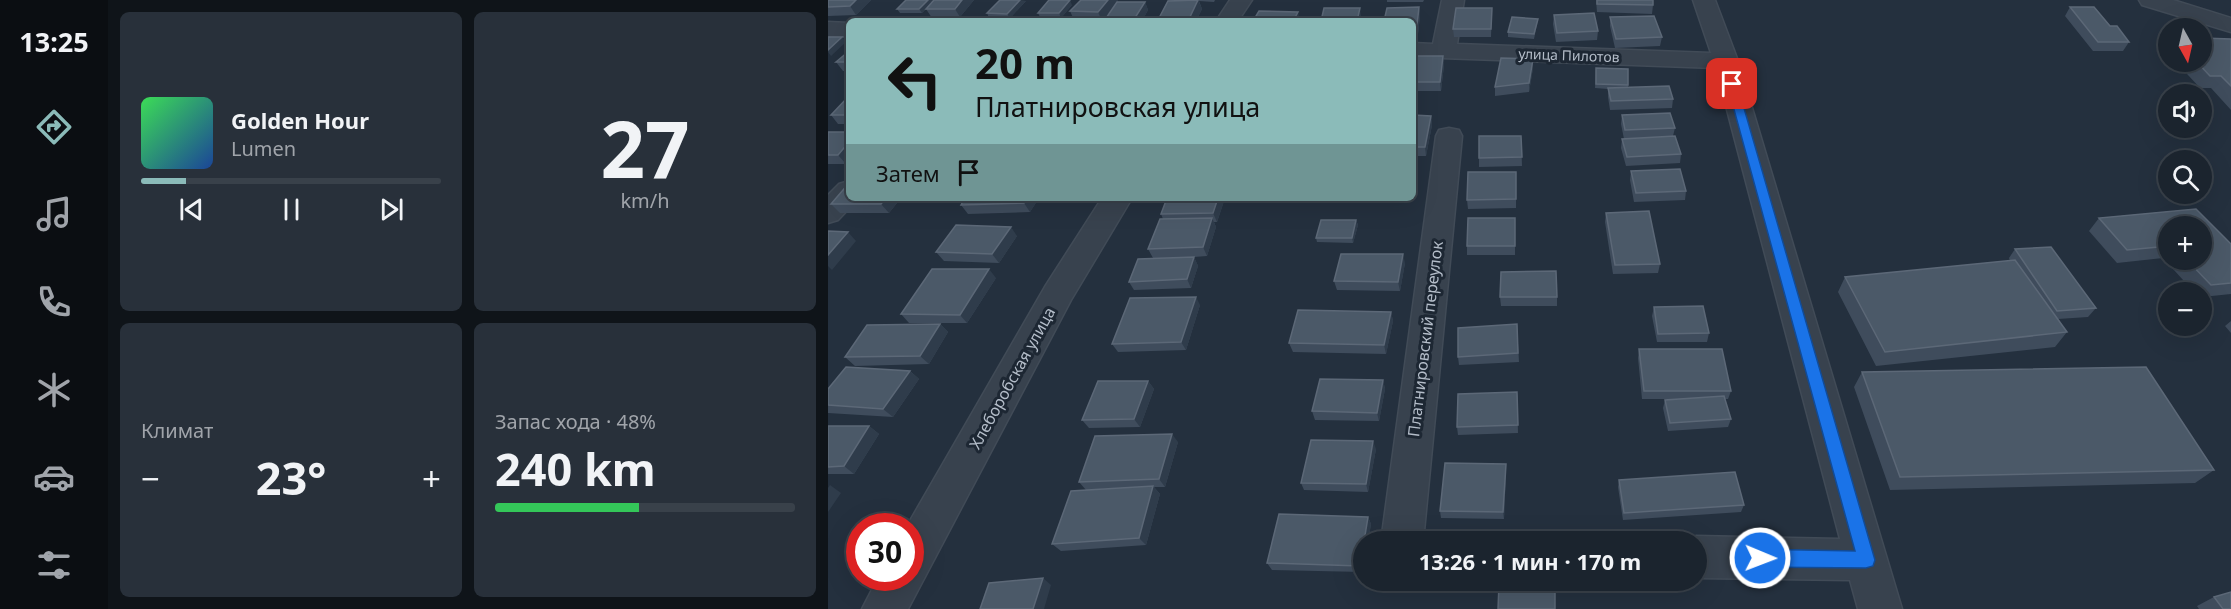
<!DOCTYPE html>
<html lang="ru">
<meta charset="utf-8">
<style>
:root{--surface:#1b242e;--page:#28303a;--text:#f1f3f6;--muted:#a0a4aa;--line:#39414a;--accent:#8bbbb9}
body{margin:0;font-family:"Noto Sans",sans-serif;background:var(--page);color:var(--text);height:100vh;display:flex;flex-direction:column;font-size:22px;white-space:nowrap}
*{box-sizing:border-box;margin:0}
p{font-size:20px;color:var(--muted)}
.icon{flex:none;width:33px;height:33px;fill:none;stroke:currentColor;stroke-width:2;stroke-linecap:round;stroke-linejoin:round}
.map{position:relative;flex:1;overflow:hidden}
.side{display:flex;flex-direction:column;gap:12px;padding:12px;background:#0f1419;width:720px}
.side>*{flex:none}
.banner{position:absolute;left:18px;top:18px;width:570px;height:183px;border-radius:9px;box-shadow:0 6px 24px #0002,0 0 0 2px var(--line);background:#8bbbb9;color:#111;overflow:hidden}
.needle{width:39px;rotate:172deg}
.fabs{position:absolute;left:1330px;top:18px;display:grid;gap:12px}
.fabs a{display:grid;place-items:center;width:54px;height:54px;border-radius:50%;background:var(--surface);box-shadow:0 6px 24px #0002,0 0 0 2px var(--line);font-size:30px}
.speed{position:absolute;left:18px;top:513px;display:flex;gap:12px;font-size:30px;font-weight:700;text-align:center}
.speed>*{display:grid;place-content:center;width:78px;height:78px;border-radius:50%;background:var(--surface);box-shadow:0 6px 24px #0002,0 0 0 2px var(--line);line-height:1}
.speed .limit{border:9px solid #d22;background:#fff;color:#111}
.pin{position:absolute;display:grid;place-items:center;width:51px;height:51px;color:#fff;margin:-26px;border-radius:12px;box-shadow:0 3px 9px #0006}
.me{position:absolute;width:66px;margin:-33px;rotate:91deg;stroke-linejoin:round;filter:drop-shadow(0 0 4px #0008)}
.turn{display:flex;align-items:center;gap:21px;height:126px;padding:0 30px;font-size:27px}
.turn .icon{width:78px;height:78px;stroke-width:2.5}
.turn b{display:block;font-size:42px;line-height:51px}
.then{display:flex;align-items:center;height:57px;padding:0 30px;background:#0003;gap:12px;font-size:22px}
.big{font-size:45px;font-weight:700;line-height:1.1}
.side .widget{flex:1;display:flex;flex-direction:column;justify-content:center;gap:9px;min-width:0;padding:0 21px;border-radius:9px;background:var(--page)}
.side .dial{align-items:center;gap:0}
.dial b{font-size:78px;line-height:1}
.song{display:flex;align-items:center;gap:18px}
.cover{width:72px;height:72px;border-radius:9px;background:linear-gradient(135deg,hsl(130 70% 55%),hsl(220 70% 35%))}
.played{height:6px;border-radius:3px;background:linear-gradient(90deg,var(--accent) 15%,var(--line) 15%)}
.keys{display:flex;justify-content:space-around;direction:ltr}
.heat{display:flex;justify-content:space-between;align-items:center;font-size:33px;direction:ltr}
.charge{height:9px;border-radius:4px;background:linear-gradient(90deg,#34c759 48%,var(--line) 0)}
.side .tiles{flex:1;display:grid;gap:12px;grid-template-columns:repeat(2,1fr)}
.trip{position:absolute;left:525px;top:531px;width:354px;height:60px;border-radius:30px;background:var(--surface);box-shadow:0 6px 24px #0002,0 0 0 2px var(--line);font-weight:700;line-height:60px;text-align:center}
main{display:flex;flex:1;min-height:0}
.tab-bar{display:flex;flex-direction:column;width:108px;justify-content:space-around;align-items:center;background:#0b0e12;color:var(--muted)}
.tab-bar .icon{width:42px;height:42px}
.tab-bar .on{color:var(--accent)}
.tab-bar b{font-size:27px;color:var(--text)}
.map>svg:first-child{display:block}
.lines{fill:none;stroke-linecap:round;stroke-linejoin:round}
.minor-casing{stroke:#414b57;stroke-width:3}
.minor{fill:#38424e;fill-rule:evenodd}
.wall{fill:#3f4c5c;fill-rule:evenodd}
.shaded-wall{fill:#2f3c4b}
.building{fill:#4b5968;stroke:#5c6877;stroke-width:1.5}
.route{fill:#1a73e8;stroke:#114b97;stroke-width:1.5}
.labels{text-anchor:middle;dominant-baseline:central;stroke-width:6;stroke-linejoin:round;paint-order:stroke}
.far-street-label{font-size:14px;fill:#b4bdc9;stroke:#1d2733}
.street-label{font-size:16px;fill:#b4bdc9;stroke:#1d2733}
</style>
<main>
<nav class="tab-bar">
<b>13:25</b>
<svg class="icon on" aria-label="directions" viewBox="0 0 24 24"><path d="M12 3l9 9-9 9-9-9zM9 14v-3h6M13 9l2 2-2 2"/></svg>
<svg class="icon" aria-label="music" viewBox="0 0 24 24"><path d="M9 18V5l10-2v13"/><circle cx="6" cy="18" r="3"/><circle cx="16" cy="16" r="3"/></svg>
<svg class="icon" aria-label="phone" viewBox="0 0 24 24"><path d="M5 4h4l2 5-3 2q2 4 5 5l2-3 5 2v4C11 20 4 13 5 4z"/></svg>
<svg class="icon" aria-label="climate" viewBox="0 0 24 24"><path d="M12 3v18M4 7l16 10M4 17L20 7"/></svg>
<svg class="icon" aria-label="car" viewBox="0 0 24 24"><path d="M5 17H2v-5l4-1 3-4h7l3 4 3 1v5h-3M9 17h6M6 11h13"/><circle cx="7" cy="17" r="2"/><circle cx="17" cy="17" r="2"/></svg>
<svg class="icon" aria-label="filters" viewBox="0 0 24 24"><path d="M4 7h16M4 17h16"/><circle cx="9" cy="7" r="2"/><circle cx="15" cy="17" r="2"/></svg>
</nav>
<section class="side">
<div class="tiles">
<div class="widget">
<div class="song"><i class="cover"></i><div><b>Golden Hour</b><p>Lumen</p></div></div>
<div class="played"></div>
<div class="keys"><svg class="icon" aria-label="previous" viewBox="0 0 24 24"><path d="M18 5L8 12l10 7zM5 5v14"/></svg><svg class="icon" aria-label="pause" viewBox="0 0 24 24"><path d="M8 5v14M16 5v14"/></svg><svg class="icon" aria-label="next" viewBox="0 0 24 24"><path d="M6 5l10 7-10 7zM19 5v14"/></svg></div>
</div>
<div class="widget dial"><b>27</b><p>km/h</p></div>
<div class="widget"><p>Климат</p>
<div class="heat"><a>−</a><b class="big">23°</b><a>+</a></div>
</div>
<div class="widget"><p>Запас хода · 48%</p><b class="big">240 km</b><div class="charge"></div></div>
</div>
</section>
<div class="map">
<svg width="1403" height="609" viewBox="0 0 1403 609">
<rect width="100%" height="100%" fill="#24303e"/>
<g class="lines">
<defs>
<path id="minor" d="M402 0H424L410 21H388Z
M614 0H636L629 44 883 53 865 0H887L910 61 1074 609H1030L1022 580 868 578V542H855L868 536 1012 539 888 68 585 57V43L605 44Z
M1311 0H1345L1403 18V32L1314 5Z
M0 22 21 23V37L0 36Z
M621 128 631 130 634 136 595 542H553L608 136 611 130Z
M21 181V198H31L10 220 0 223V195L11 184Z
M274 198H304L243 300 80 609H34L50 578H82V526H79L218 285Z"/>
</defs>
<use href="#minor" class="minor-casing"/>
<use href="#minor" class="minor"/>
</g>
<path class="wall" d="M0 0H43L28 15 0 16Z
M78 0H146L132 17 104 18 98 9 94 13H72L69 9Z
M340 0H387L386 2 371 1 374 9 368 21H331L330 20Z
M559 0H596L595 2H559Z
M768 0H825V5L824 14 769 12Z
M198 1 182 18H161L159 13Z
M290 1 289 2H317L320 10 314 21H276L285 7 274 21 246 20 242 11Z
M244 5 233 18 212 17 210 13Z
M591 7 592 16 590 34H585V21Z
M1242 7 1282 26 1301 42 1295 51H1265L1237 16Z
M664 8 663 37H626L625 29Z
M726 15 770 31 769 40 728 42 725 24Z
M782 17 834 37 832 46 787 48 782 26Z
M710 19 706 39 680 37V32Z
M1403 39V110L1383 88H1372L1348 62H1374Z
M1341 45V54L1337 50Z
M21 51V71H15L8 62Z
M585 56H615L616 65 613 91H585Z
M705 59V68L701 92 667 96V87Z
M768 68 800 69V87L845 99 844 108 782 110 780 97V89L767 88Z
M21 96V124H10L3 115Z
M585 115 603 116 604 125 598 156H585Z
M794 115 847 128 845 136 853 154 852 163 798 166 793 148 794 139H796L793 124Z
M0 132H21V160L18 164H0Z
M693 136 694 166 651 167V158Z
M803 171 858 191 857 200 806 202 802 180Z
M688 172V208L640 209 639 200Z
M73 198 61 213H12L3 204Z
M211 198 202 212 140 214 133 205Z
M397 198 389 222H386L388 227 379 256 366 257 370 266 363 288 306 290 301 282 325 258 320 249 335 219 333 214Z
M527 198H580L579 202 527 201Z
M1368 209 1403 244V294L1374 297V292H1366L1335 258 1289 263 1261 231 1271 218ZM1341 226H1374V260H1341Z
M778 213 832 264 830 273 785 274 777 222Z
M687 218V255H639V246Z
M528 220 530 225 525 243 489 242 488 238Z
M189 236 171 263 116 261 108 252Z
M1187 249 1268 308 1260 317 1230 319 1239 332 1227 347 1048 366 1010 292 1017 277 1182 261 1181 258Z
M577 263 572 291 509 290 506 281Z
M168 278 139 323H81L73 314Z
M672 297H729V306H673Z
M372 305 358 350 290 352 284 344Z
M826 307 881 333 879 342H829L824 316Z
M563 312 565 321 558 354 465 352 461 343Z
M1403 321V333L1397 326Z
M112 324 120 332 101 364 27 366 17 357Z
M689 324 691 362 631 365 630 357Z
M811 349 903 391 900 399H897L903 419 900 427 840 431 835 408 837 400 845 399H814L810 358Z
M82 371 91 379 65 417 0 413V389Z
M1034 372 1386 470 1367 483 1062 490 1026 387Z
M555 380 557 389 551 421 487 420 484 411Z
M320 381 326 389 312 427 261 428 254 420Z
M689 392 690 433 630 435 629 427Z
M0 426H41L51 434 26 474H0Z
M350 442 337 487H326L332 494 318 545 233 551 224 544 290 488 258 490 251 482Z
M548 449 540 492 476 490 473 483Z
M678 472 676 519 613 518 612 511Z
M791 480 916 505 913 512 795 520 790 487Z
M540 517 543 524 540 542H536L535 572 444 570 439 563Z
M1386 597 1403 609H1371L1369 606Z"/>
<path class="shaded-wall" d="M28 0H43L28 15 22 6Z
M100 0H108L94 13 91 9Z
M134 0H146L132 17 127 9Z
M192 0 198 1 182 18 179 14Z
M242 0 244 5 233 18 231 13Z
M280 0H290V1L274 21 270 12Z
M370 0 374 9 368 21H362L361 19Z
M317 2 320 10 314 21H305Z
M591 7 592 16 590 34 589 25Z
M532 8 533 16 532 21H529Z
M470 12 472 21H465Z
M14 37 18 42 3 56 0 52V50Z
M615 56 616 65 613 91 612 82Z
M705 59V68L701 92V83Z
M603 116 604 125 598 156 597 147Z
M21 142V160L18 164 10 155Z
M58 198H73L61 213 53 204Z
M200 198H211L202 212 196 203Z
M390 198H397L389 222 385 213Z
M384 218 388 227 379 256 375 247Z
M528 220 530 225 525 243 524 238Z
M183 227 189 236 171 263 164 254Z
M20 232 28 241 4 270 0 266V255Z
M575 254 577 263 572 291 570 282Z
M366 257 370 266 363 288 359 279Z
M161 269 168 278 139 323 132 315Z
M368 297 372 305 358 350 353 342Z
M563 312 565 321 558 354 556 345Z
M112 324 120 332 101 364 92 356Z
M82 371 91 379 65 417 55 409Z
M555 380 557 389 551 421 549 413Z
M320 381 326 389 312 427 306 419Z
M41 426 51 434 26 474 16 466Z
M344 434 350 442 337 487 331 479Z
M545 441 548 449 540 492 538 484Z
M678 464V472L676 519 675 512Z
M2 485 13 493 0 512V488Z
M325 486 332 494 318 545 311 538Z
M540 517 543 524 540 542H536Z
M536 543V567L535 572 532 566Z
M215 578 223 585 216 609H205Z"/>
<path class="building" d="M0 0H28L22 6 0 7Z
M78 0H100L91 9H69Z
M106 0H134L127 9H98Z
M172 0H192L179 14 159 13Z
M221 0H242L231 13H210Z
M253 0H280L270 12 242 11Z
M370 0 361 19 330 20 340 1Z
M769 0H825V5L769 4Z
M289 2H317L305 21H276Z
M591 7 589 25H585V21H556L559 8Z
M1242 7H1266L1282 26H1289L1301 42H1270Z
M496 8H532L529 21H493Z
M628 8H664L663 29H625Z
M431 11 470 12 465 21H425Z
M766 13 770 31 729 33 726 15Z
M826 16 834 37 788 39 782 17Z
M684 17 710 19 706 34 680 32Z
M0 37H14L0 50Z
M1374 38 1403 39V86L1393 76H1382L1369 62H1374Z
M21 51V62H8Z
M585 56H615L612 82H585Z
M673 58 705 59 701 83 667 87Z
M768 68 800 69V85L768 84Z
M841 86 845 99 783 101 780 88Z
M21 96V115H3Z
M842 113 847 128 797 130 794 115Z
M585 115 603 116 597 147H585Z
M0 132H21V142L10 155H0Z
M651 136H693L694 157 651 158Z
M847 136 853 154 799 157 794 139Z
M852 169 858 191 808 193 803 171Z
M640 172H688V199L639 200Z
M21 183V198H58L53 204H3Z
M137 198H200L196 203 133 205Z
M339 198H390L385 213 333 214Z
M1368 209 1403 244V283L1383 285 1359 260H1374V226H1341V246L1299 250 1271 218Z
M821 211 832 264 787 265 778 213Z
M384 218 375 247 320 249 332 219Z
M640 218H687V246H639Z
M493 220H528L524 238H488Z
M128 225 183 227 164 254 108 252Z
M0 231 20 232 0 255Z
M1223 247 1268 308 1229 311 1187 249Z
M513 254H575L570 282 506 281Z
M366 257 359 279 301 282 310 259Z
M1187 260 1239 332 1057 352 1017 277Z
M104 269H161L132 315 73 314Z
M728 271 729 297H672L673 272Z
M368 297 353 342 284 344 302 298Z
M875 306 881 333 830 334 826 307Z
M470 310 563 312 556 345 461 343Z
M112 324 92 356 17 357 39 325Z
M689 324 690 353 630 357V328Z
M811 349H894L903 391H816Z
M18 367 82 371 55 409 0 405V389Z
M1318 367 1386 470 1072 477 1034 372Z
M492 379 555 380 549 413 484 411Z
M270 381H320L306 419 254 420Z
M689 392 690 425 629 427 630 394Z
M896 396 903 419 842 423 837 400Z
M0 426H41L16 466 0 467Z
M344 434 331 479 251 482 267 436Z
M483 440 545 441 538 484 473 483Z
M617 463 678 464 675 512 612 511Z
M907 472 916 505 796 513 791 480Z
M325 486 311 538 224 544 243 491Z
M451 514 540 517 532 566 439 563Z
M215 578 205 609H152L161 583Z
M671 584 727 585V609H670Z
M1403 592V609H1395L1386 597Z"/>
<path class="route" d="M904 81 909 84 1047 560 1045 566 1038 568 932 567 926 564 924 558 926 552 932 549 1027 551 899 84Z"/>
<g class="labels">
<g class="far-street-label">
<text transform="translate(741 55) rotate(2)">улица Пилотов</text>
</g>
<g class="street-label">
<text transform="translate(597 339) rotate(-83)">Платнировский переулок</text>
<text transform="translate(184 378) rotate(-61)">Хлеборобская улица</text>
</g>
</g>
</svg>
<div class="fabs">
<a><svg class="needle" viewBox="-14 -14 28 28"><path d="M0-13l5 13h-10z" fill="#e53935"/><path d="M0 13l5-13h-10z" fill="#a0a4aa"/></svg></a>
<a><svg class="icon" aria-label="sound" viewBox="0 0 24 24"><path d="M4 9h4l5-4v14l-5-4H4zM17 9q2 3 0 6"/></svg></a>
<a><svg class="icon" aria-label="search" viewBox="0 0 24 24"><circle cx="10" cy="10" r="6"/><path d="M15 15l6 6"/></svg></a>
<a>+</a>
<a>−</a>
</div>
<div class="speed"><div class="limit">30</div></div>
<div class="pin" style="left:904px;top:84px;background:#d93025"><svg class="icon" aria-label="arrive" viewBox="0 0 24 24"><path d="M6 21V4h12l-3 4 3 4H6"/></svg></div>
<svg class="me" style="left:932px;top:558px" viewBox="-20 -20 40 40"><circle r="17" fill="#1a73e8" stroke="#fff" stroke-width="3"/><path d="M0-11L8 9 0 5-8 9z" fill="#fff"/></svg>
<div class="trip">13:26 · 1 мин · 170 m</div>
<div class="banner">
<div class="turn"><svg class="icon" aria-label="left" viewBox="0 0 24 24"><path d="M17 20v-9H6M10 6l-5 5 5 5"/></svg><div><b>20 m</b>Платнировская улица</div></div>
<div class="then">Затем<svg class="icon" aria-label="arrive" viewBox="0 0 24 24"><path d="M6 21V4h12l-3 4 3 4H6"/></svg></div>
</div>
</div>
</main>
